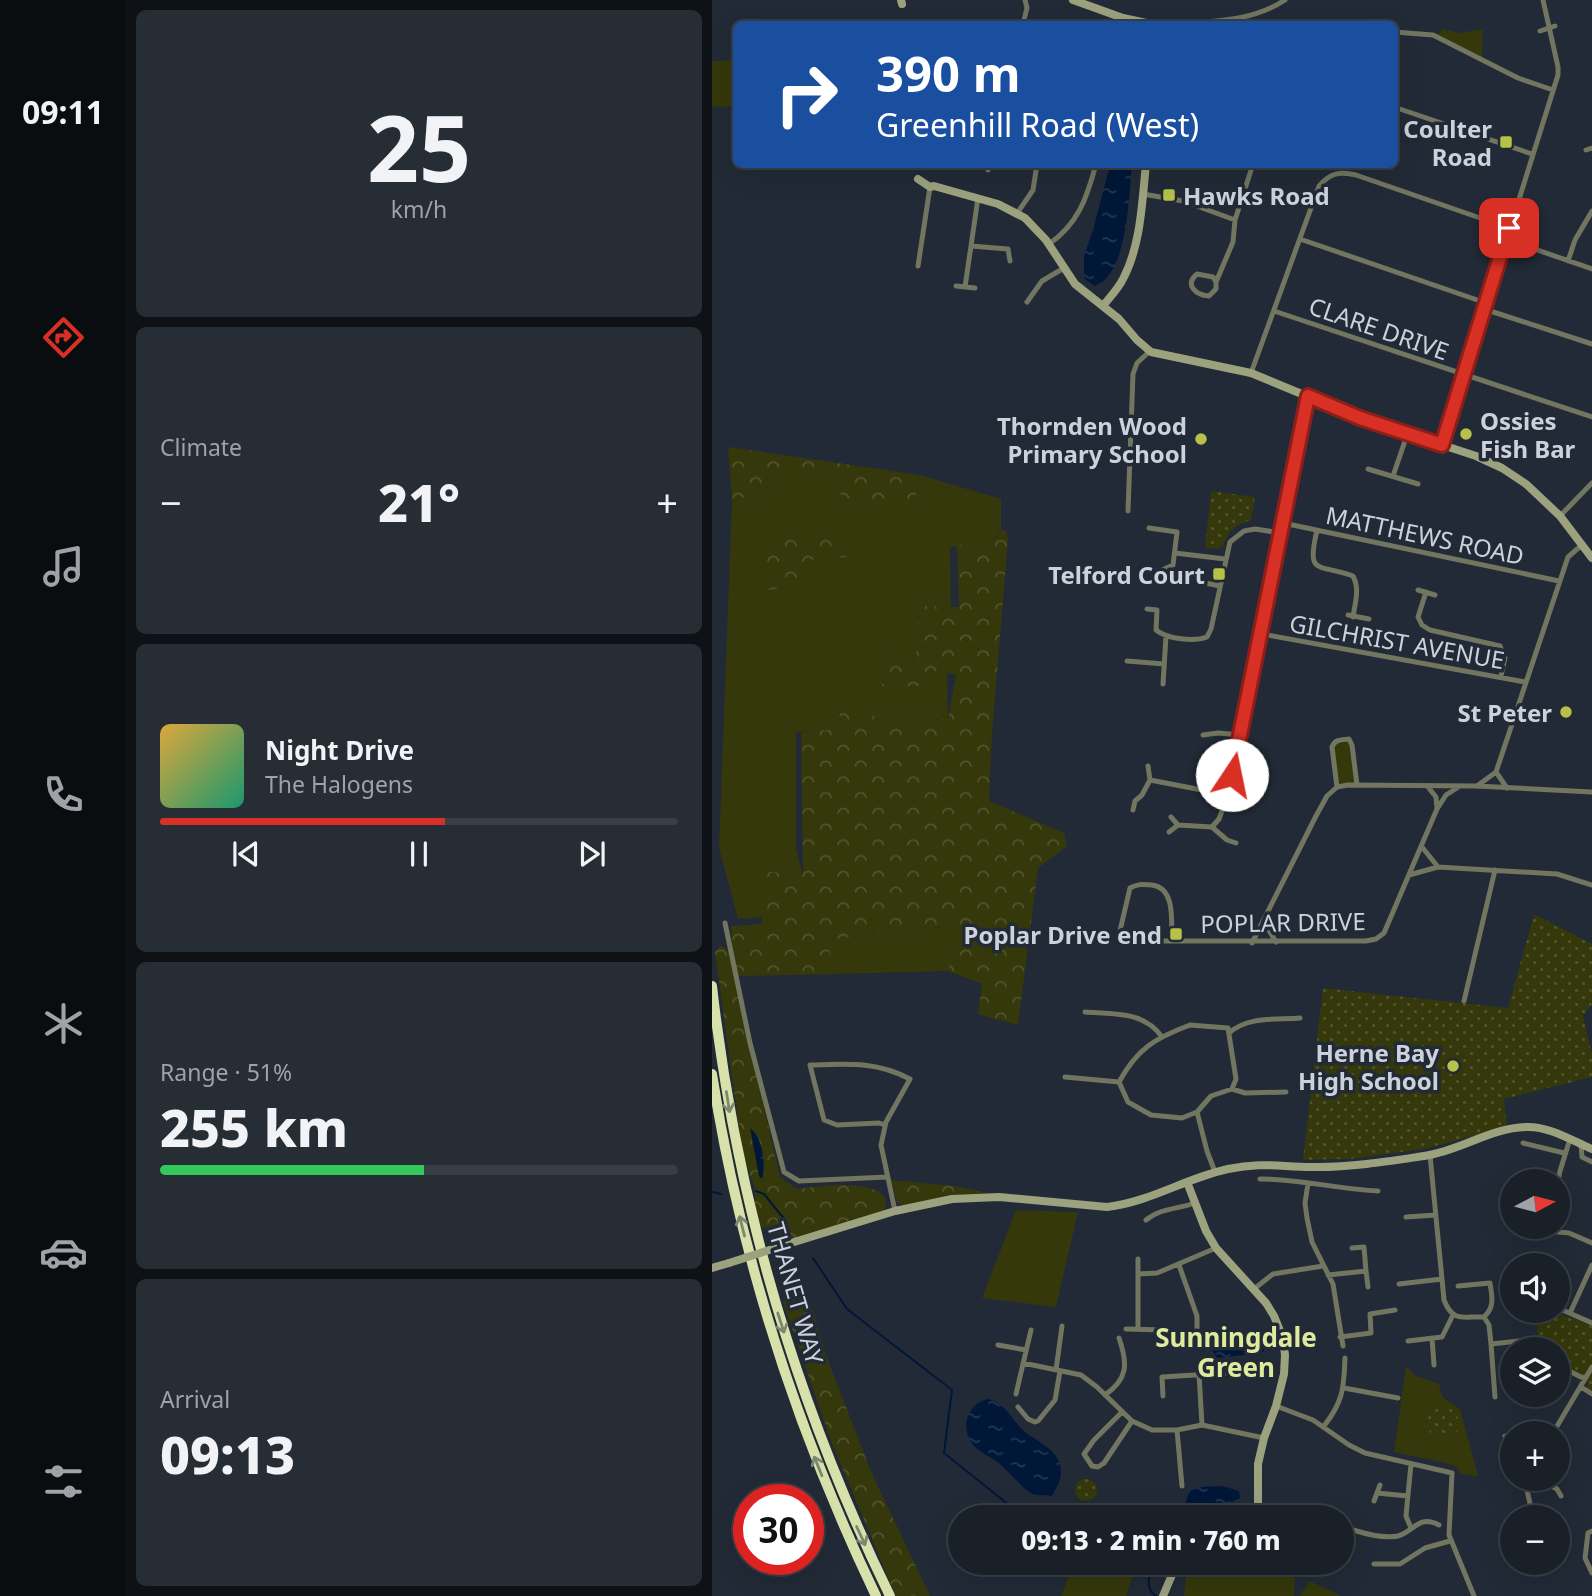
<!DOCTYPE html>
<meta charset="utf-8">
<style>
:root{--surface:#192028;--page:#262d34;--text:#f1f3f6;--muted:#9fa3a8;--line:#373e45;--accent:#d93025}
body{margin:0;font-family:"Noto Sans",sans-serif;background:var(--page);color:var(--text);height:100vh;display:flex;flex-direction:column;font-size:26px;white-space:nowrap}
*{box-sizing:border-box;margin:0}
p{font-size:23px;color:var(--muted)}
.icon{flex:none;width:38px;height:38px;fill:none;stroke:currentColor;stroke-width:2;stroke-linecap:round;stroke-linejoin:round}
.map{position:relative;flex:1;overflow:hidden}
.side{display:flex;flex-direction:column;gap:10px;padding:10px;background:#0e1216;width:586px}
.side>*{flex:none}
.banner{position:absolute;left:21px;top:21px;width:665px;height:147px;border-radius:10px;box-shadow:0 7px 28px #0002,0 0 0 2px var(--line);background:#1a4fa0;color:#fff;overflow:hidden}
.needle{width:46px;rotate:83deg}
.fabs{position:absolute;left:788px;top:1169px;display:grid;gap:14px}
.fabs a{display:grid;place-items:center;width:70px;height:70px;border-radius:50%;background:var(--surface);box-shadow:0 7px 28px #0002,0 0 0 2px var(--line);font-size:35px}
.speed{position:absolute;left:21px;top:1484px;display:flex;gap:14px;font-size:35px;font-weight:700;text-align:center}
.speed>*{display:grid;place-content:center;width:91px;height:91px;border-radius:50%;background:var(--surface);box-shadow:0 7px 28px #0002,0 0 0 2px var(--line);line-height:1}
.speed .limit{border:10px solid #d22;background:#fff;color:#111}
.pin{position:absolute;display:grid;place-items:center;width:60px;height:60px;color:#fff;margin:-30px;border-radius:14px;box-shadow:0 4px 10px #0006}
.me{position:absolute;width:77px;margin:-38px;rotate:11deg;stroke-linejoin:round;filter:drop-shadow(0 0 5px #0008)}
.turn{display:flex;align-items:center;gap:24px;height:147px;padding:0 28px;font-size:32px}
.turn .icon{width:91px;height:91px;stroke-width:2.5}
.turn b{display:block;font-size:49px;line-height:60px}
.big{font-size:52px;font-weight:800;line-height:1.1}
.side .card{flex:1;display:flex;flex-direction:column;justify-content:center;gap:10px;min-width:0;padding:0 24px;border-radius:10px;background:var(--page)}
.side .dial{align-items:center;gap:0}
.dial b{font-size:91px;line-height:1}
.song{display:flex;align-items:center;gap:21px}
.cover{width:84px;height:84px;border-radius:10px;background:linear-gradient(135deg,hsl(40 70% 55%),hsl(160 70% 35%))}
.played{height:7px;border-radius:4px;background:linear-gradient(90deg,var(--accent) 55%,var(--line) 55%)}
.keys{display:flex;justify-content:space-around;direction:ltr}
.heat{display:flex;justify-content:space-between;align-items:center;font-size:38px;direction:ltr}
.charge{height:10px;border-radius:5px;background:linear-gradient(90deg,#34c759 51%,var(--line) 0)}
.trip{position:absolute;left:236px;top:1505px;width:406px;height:70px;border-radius:35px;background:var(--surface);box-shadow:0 7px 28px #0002,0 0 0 2px var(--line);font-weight:800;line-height:70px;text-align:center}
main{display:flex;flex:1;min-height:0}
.tab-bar{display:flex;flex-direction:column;width:126px;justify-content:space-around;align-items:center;background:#0a0d10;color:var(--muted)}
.tab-bar .icon{width:49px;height:49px}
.tab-bar .on{color:var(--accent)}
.tab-bar b{font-size:32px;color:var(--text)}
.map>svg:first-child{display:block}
.green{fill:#35380a}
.forest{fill:url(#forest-crowns)}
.park{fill:url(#park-dots)}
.water{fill:url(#water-ripples)}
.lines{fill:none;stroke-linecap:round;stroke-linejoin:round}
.stream{stroke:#001738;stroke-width:2}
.street{stroke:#727560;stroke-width:5}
.secondary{stroke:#9ca17e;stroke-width:8}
.highway{stroke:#d9e1aa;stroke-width:10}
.secondary-bridge{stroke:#9ca17e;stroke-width:8}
.oneway{stroke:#7d8670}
.route-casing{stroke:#8d1f18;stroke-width:18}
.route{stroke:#d93025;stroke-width:12}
.poi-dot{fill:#b7c148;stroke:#212a36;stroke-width:2.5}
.labels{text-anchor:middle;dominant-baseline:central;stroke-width:7;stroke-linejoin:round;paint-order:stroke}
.poi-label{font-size:24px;font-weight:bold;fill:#ccd2da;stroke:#212a36;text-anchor:end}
.street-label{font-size:24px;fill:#ccd2da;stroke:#212a36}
.neighbourhood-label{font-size:26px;font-weight:bold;fill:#e0ea9c;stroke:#212a36}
</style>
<main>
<nav class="tab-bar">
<b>09:11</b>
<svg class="icon on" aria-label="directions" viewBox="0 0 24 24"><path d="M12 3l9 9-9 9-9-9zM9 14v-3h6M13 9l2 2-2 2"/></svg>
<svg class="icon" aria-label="music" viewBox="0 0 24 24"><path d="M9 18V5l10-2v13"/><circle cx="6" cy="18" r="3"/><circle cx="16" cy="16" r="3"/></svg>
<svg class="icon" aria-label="phone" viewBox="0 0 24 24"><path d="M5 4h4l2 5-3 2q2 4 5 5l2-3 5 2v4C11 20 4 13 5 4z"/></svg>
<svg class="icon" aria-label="climate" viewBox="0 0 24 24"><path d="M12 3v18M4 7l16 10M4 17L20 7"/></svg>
<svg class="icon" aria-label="car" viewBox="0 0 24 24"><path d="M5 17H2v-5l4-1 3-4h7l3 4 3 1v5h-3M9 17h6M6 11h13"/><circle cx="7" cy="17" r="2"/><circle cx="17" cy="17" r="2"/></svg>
<svg class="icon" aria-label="filters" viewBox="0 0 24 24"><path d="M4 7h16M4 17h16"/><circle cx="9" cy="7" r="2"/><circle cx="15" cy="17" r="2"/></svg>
</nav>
<section class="side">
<div class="card dial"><b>25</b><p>km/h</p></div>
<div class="card"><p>Climate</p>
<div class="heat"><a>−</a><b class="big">21°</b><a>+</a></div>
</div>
<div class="card">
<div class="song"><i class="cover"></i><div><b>Night Drive</b><p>The Halogens</p></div></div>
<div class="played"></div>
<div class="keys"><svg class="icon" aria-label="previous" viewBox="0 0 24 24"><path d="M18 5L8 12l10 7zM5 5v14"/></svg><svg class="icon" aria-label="pause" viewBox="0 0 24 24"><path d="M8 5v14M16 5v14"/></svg><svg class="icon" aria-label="next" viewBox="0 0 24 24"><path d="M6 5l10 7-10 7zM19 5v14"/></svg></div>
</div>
<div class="card"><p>Range · 51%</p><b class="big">255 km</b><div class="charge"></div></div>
<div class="card"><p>Arrival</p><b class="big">09:13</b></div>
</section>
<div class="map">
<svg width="880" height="1596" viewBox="0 0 880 1596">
<defs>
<pattern id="forest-crowns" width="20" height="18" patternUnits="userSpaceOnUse" patternTransform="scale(1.75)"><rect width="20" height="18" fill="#35380a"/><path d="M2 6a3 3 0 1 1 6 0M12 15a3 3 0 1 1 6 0" fill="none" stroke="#51542d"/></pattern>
<pattern id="park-dots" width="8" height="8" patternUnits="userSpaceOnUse" patternTransform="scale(1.75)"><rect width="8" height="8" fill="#35380a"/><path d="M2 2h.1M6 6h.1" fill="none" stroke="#51542d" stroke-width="1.8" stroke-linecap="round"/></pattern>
<pattern id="water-ripples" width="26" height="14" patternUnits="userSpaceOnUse" patternTransform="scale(1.75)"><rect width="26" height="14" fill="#001738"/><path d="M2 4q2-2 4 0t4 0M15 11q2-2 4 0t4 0" fill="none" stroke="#243854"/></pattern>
</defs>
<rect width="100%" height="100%" fill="#212a36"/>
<path class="green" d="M731 29 747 33 771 29 770 60 724 36Z
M24 60V106L0 107V61Z
M63 471 126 476 129 498 202 505 208 475 289 499V530L277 545 238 547 239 607 208 606 203 662 171 655 170 686 218 670 235 673 236 719 161 720 128 706 127 729 84 732V848L91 875 50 872V917L26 919 7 848 20 499 56 495Z
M637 739 645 785 625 787 622 742Z
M246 925 236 971 123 974 114 940Z
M304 1210 366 1212 344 1307 270 1298Z
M694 1366 704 1376 727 1384 730 1397 748 1409 766 1476 749 1474 746 1468 738 1464 682 1452Z
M362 1563H426L414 1596H349Z
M482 1563H576L583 1579 582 1596H472L474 1577Z
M598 1581 629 1596H587Z"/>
<path class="forest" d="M16 447 208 475 202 506 129 498 126 476 63 472 56 495 20 499Z
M74 530 92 539 134 531 135 557 93 560 95 587 53 590 50 531Z
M289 530H293L296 539 280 733 277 801 352 833 355 846 326 868 306 1025 266 1014 270 984 236 971 245 925 115 940 123 974 22 976 19 926 50 924V871L91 875 89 732 127 729 128 706 162 707V720L236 719 244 675 218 670 212 686H170L171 655 203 662 208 606 247 607 245 545C264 545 279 550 289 530Z
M9 946 15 949 17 955 68 1177 82 1187 89 1189C109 1185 158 1180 172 1196L174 1207 172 1211 79 1240 71 1239 58 1228 49 1227 43 1205V1188L33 1162 28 1135 3 951Z
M179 1180 242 1186 275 1193V1195L196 1207 185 1202Z
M93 1285 116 1361 160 1474 218 1596H184L119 1441 71 1302Z"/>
<path class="park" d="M499 491 543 497 539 520C524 524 516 531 511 546L505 549 493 548Z
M822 914 880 944V1004L871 1016 880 1054V1077L792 1099 795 1127 712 1149 637 1159 591 1160 611 988 796 1008Z
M825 1311 844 1312 880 1326V1391L875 1388V1381L845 1365V1349H826Z
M735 1405 745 1413 747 1429C740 1439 729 1439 718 1435L716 1418 722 1410Z
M363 1490a11 11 0 1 1 22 0a11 11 0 1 1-22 0Z"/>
<path class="water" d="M398 165H420C417 193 416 277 382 286L372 278V256L381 230Z
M38 1128C51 1137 54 1165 50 1179L47 1176Z
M543 1339 548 1340 552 1345V1351L548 1353 505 1358 500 1350 501 1346 508 1342Z
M277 1399C294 1403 301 1422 313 1432 325 1441 345 1450 348 1465 351 1477 346 1485 340 1496 333 1494 326 1497 319 1493 305 1484 295 1468 281 1459 273 1454 265 1451 259 1442 248 1425 257 1402 277 1399Z
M510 1486 527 1491 528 1498 484 1517H474C472 1486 480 1487 510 1486Z"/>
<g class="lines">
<path class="stream" d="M44 1191 52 1194 73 1220
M0 1192 9 1194
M101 1258 135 1309 240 1390 232 1453 312 1517
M364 1517 375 1514 405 1517
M440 1563C438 1575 432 1588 444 1596"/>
<path class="street" d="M301 23 305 24
M311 24 315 8 313 0
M469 24C505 21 541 21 573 0
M828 31 843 26
M682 32 721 35 806 78 841 90
M682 107 820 154
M874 150 880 148
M276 170 277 164
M431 194 471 201 523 220
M306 212 321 190 325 164
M588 239 774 303
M794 239 880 269
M337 244C366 224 375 198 384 164
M259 246 296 249 298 261
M856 261 863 240 880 211
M206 266 218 187
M504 282 501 277 485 274C472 285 484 295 497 296L504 289V282L521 242 523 220 541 164
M244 286 263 288
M253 287 266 198
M315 302 330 281 352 268
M772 309 880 344
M562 311 880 417
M539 373 607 186C618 173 628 171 644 175L797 228
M730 445 846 75V67L831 0
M656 469 706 484
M681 476 695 435
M416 511 421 374 425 363 438 351
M848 516 880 483
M571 523 847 581
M605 530C594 577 606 563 641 576 648 589 643 603 641 617
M463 553 513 559
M436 571H448L461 565 465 532 437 528
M493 583 508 586
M706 590 723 595
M714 592 706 617 710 625 718 630 788 646 793 658 789 676
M435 609 445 610 444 630C455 639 482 642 495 637L499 629 518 542 532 531 543 529 569 533
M636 615 657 619
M550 634 813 682
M415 661 452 664
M451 684 454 636
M491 735 506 733 528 735
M436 766 438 780
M784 772 795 788
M765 786 784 772 856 557 871 544
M625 787 620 747C623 739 629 740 637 739L640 745 645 785
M716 787 724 797 725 808
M421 810 423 801 430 795 438 780 516 795
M459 817 466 825
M500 827 507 819 516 795 596 396
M457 832 466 825 500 827 515 840 524 843
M710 847 726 867
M697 875 726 867 845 874 880 885
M552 922 564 942
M13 923 38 1043 72 1172 87 1181 175 1177
M460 941C459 922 464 888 440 885 431 884 425 884 418 888L407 935 412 941H654L664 939 672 933 725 809 734 795 748 786
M540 943 604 816 615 796 625 787 636 785 765 786 880 792
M752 1001 783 870
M373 1012C401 1014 432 1011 450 1037
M478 1025 516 1028 524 1079 520 1089 499 1096 485 1112 470 1118 439 1115 416 1102 407 1082C425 1049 443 1038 478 1025Z
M517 1033C536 1016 564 1020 588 1018
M353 1077 407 1082
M520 1089 533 1093 574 1092
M485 1112 495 1151 503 1172
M173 1125 167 1123 125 1125 112 1120 98 1065C135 1064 163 1061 198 1079L174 1122 169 1145 183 1211
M811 1143 852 1153
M869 1144 870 1157 880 1162
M718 1155 732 1300C741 1323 751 1316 772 1317L777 1325 779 1344 807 1341
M548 1179C588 1179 626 1189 666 1191
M596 1183 593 1203 595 1218 600 1242 621 1284 631 1346
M845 1186 848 1171 858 1139
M694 1217 724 1215
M434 1220C448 1208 467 1209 483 1203
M836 1231 857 1233 880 1243
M640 1248 652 1247 654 1271
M467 1265 485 1316V1340
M426 1274 445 1273 504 1248
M616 1275 654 1271 656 1287
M687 1284 730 1279
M746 1286 778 1283C780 1297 783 1307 772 1317
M542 1289 561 1274 611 1266
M846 1308 880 1323
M858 1313 880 1265
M414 1329 451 1330
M426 1329V1259
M628 1337 659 1333 658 1314 683 1310
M720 1338 722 1365
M696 1341 730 1337 741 1315
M779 1344 783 1397
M286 1345 314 1350
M311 1363 369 1375 385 1387 420 1421 440 1430H465L490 1425 552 1438
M845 1365 873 1379
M344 1370 350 1326
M487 1374 490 1425
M869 1387 880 1394
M632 1388 686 1398
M304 1394 319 1330
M393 1395C416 1379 416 1364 407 1338
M451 1396 450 1377 531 1372
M564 1406 601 1420 637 1445 653 1453 740 1473 737 1535 762 1596
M306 1407 316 1419 323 1422 326 1421 343 1400 348 1371
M410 1412 382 1440 372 1454 380 1466 386 1467 392 1463 420 1421
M612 1426C631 1402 632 1388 633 1358
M465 1430 470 1486
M841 1433 880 1367
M793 1436 800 1439
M826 1479 845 1489 849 1496
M665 1493 696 1496
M662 1501 668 1485
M543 1514 550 1517
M821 1517 815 1490 823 1479
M699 1528 694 1516 699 1464
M641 1530C654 1534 672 1539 686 1536 702 1532 706 1514 727 1525
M880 1531 876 1533 873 1558 880 1573
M662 1564H688L713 1548 738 1541"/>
<path class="secondary" d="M189 0 190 4
M361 0 411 18 439 24
M206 179 218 187 222 186 286 204 313 218 334 240 363 284 407 319 425 340 439 352 539 373 648 418 764 456 790 468 814 484 848 516 880 558
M391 306C398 297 406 289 411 279 429 245 430 202 434 164
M475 1182 494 1231 504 1248 554 1303 562 1316 571 1338 573 1355 572 1374 564 1406 552 1438 546 1464V1510L538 1517
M79 1243 183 1211 240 1199 287 1197 395 1207C438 1202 474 1178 516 1169 552 1161 572 1168 606 1167 641 1167 678 1161 712 1156 748 1151 778 1128 814 1127 837 1126 859 1140 880 1149
M0 1268 17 1263
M451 1596 465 1563"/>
<path class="highway" d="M0 986C24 1199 84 1404 178 1596
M0 1074C28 1255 85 1431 164 1596"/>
<path class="secondary-bridge" d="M17 1263 79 1243"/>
</g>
<defs><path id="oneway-shaft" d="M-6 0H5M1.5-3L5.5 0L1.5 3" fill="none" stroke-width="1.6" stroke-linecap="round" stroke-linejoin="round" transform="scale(1.75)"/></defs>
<g class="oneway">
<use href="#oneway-shaft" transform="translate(16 1102) rotate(81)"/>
<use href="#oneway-shaft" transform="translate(30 1226) rotate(-104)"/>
<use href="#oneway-shaft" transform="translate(69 1323) rotate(72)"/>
<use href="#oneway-shaft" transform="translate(106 1466) rotate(-112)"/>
<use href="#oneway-shaft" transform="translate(149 1536) rotate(65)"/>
</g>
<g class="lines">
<defs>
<path id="route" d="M520 775 596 396 648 418 730 445 797 228"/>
</defs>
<use href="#route" class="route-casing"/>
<use href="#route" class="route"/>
</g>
<g class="poi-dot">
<rect x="787" y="135" width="14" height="14" rx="3.5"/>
<rect x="450" y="188" width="14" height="14" rx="3.5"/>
<circle cx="754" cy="434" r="7"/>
<circle cx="489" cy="439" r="7"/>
<rect x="500" y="567" width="14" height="14" rx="3.5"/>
<circle cx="854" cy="712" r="7"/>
<rect x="457" y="927" width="14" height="14" rx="3.5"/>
<circle cx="741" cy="1066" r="7"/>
</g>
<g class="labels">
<g class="poi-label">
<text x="780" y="128">Coulter<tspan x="780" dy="28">Road</tspan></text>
<text x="471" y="195" text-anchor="start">Hawks Road</text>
<text x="768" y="420" text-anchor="start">Ossies<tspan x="768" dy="28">Fish Bar</tspan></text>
<text x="475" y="425">Thornden Wood<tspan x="475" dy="28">Primary School</tspan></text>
<text x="493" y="574">Telford Court</text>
<text x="840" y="712">St Peter</text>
<text x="450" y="934">Poplar Drive end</text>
<text x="727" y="1052">Herne Bay<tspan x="727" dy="28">High School</tspan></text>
</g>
<g class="street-label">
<text transform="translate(667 328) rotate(19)">CLARE DRIVE</text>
<text transform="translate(713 535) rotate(12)">MATTHEWS ROAD</text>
<text transform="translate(685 641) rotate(10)">GILCHRIST AVENUE</text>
<text transform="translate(571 922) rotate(-1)">POPLAR DRIVE</text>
<text transform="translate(84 1293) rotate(74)">THANET WAY</text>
</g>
<g class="neighbourhood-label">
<text x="524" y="1337">Sunningdale<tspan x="524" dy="30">Green</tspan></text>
</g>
</g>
</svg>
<div class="fabs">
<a><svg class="needle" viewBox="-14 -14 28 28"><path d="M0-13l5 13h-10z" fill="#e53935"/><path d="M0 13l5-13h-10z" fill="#9fa3a8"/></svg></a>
<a><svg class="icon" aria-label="sound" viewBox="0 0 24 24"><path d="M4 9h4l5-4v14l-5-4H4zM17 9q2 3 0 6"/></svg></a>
<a><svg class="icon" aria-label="layers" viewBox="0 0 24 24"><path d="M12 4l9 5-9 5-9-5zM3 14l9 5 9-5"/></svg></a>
<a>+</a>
<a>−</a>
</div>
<div class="speed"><div class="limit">30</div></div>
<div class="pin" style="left:797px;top:228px;background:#d93025"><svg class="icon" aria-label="arrive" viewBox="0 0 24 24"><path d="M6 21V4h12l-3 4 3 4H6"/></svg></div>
<svg class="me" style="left:520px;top:775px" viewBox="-20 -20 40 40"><circle r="19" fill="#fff"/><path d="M0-13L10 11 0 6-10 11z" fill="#d93025"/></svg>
<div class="trip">09:13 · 2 min · 760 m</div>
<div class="banner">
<div class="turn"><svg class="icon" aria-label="right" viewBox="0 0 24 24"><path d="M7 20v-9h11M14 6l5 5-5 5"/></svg><div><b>390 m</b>Greenhill Road (West)</div></div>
</div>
</div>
</main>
